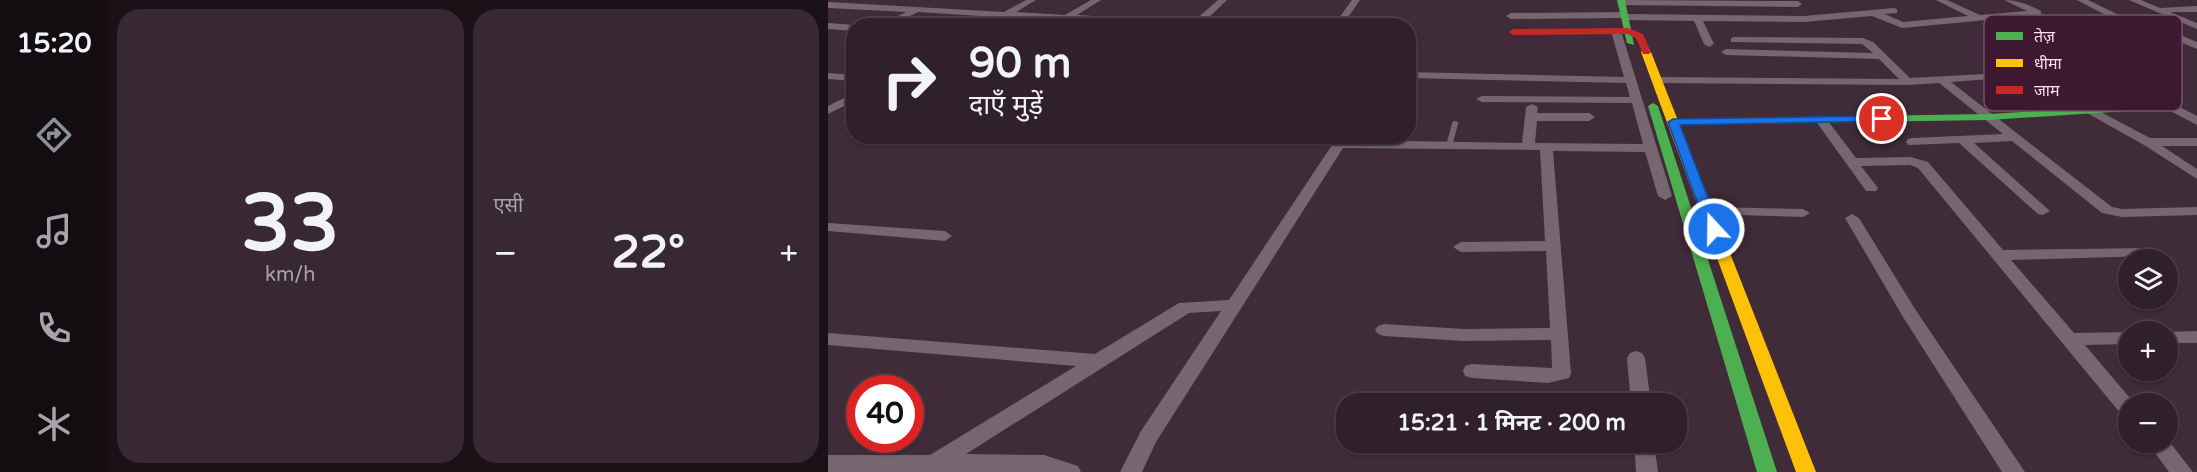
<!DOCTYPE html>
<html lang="hi">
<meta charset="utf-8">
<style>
:root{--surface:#30202a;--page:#382832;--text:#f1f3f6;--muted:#a8a3a8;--line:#4b3e47;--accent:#8c9099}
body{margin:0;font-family:"Varela Round","Noto Sans Devanagari",sans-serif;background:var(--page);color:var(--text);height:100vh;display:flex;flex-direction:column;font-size:22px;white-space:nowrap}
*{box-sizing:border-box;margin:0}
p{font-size:20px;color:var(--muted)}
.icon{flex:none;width:33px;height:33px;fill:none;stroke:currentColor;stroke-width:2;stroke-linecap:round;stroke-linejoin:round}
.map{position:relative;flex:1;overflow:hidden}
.details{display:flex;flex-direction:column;gap:9px;padding:9px;background:#1a1217;width:720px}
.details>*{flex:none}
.hud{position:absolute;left:18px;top:18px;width:570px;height:126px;border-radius:24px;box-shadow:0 2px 4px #0004,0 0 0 2px var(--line);background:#30202a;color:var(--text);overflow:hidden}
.controls{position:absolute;left:1290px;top:249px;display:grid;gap:12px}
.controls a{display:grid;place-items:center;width:60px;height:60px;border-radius:50%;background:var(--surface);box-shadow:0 2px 4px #0004,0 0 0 2px var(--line);font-size:30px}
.speed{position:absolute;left:18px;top:375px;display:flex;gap:12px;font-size:30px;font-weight:700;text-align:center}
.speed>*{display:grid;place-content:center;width:78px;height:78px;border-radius:50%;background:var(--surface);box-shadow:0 2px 4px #0004,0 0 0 2px var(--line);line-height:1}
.speed .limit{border:9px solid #d22;background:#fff;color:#111}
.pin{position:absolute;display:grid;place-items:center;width:51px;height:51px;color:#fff;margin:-26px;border:3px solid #fff;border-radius:50%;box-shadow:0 2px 6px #0007}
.me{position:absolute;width:66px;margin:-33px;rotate:339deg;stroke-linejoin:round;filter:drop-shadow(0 0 4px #0008)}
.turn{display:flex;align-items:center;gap:21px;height:126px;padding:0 24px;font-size:27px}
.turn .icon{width:78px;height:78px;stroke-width:2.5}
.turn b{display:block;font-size:42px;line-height:51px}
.big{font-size:45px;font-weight:700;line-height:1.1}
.details .widget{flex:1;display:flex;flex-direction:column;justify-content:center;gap:9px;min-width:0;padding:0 21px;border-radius:24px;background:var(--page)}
.details .dial{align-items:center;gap:0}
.dial b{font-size:78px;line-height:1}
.heat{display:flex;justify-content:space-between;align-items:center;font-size:33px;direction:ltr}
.details .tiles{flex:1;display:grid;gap:9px;grid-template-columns:repeat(2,1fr)}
.trip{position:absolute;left:508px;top:393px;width:351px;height:60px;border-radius:24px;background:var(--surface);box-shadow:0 2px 4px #0004,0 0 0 2px var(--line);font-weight:700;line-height:60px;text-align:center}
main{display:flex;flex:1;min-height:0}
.menu{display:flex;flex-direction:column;width:108px;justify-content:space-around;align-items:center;background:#130d11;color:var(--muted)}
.menu .icon{width:42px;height:42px}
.menu .current{color:var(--accent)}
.menu b{font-size:27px;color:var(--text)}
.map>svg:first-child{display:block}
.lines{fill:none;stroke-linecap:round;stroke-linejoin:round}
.lane{stroke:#766670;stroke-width:6}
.street{fill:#766670;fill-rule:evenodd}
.fast{fill:#4caf50;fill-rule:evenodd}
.slow{fill:#ffc107;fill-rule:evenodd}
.jam{fill:#c62828;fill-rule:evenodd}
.route{fill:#1a73e8;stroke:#114b97;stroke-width:1.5}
.key{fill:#3e1730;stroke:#765369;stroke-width:1.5}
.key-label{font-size:16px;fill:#f9dfee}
</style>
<main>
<nav class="menu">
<b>15:20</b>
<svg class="icon current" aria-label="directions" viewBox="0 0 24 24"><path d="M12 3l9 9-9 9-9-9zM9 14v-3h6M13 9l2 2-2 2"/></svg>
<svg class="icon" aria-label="music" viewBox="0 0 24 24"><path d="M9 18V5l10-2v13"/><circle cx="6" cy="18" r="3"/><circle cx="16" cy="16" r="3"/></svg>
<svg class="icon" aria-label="phone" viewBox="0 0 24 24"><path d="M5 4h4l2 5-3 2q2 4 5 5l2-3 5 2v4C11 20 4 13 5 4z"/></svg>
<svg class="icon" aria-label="climate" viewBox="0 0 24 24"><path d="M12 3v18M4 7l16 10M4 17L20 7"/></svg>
</nav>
<section class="details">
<div class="tiles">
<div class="widget dial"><b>33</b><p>km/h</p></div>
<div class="widget"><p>एसी</p>
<div class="heat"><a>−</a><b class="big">22°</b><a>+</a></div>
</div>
</div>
</section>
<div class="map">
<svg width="1369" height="472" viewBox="0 0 1369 472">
<rect width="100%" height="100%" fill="#402b38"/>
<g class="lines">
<path class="lane" d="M621 146 627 124"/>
<path class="street" d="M198 0H208L188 12 237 15 263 0H273L249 15 365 22 390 0H399L376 22 400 26H334L179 17 164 26H152L167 17 90 12 63 26H50L78 12 0 8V2L176 12Z
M524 0H532L514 26H505Z
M792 0 970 1 974 4 970 7 794 5 790 2Z
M1108 0H1119L1152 15 1199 11 1176 0C1190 0 1201 5 1213 11V15L1192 17 1287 59V63L1273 66 1369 116V125L1261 68 1227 72V68L1272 60 1180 18 1074 28 1044 16 976 22 875 21 886 44 881 47 876 44 866 21 797 20 793 18 683 19 678 16 683 13 796 12 800 14 976 16 1066 8 1069 9V13L1057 14 1075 22 1140 16Z
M1249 0H1260L1295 17 1310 18 1369 42V49L1306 23 1243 24 1301 49 1302 51 1297 54 1226 23V19L1229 18H1283Z
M1301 0H1313L1332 8 1369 6V12H1342L1369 23V29Z
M0 23 26 25 27 26 26 31 0 29Z
M788 28 793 31 844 196 837 200 830 196 817 152 725 151 743 373 741 378 720 383 644 378 637 376 635 371 637 366 644 364 724 368 723 340 636 341 556 336 550 334 547 330 550 326 556 324 636 329 722 328 718 251 633 252 625 247 633 242 717 241 712 150 515 148 328 442 314 472H292L313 431 393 311 361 313 138 454 216 455 250 466 253 472H0V455H102L248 366 0 345V333L267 354 351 303 401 300 510 136H522L519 140 694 143 698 107 704 104 710 107 709 113H761L767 117 761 121H709L707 143 815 144 804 103 654 102 648 99 654 96 802 97 798 83 580 78V72L796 77 783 31Z
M906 37 1035 38 1045 42 1082 78 1193 72 1194 74 1189 77 1123 82 1284 207 1294 209 1369 207V215L1294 217 1274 213 1184 141 1146 143 1222 211 1215 215 1210 214 1131 143 1080 145 1078 142 1080 139 1084 138 1175 134 1111 83 1080 85 828 83 823 80 828 77 1071 79 1051 59 898 55 893 52 898 49 1045 53 1034 44 903 42V38Z
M0 73 26 75V81L0 79Z
M1231 90 1322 138H1369V146H1334L1369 169V179L1316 145 1227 95 1225 93Z
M26 93V101L0 114V106Z
M993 116 997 117 1028 158 1083 157 1100 162 1175 250 1325 248 1328 251 1320 256 1183 260 1246 333 1300 332V344L1257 345 1307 404H1300V417L1293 414 1090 168 1082 165 1033 166 1050 188 1048 191H1038L987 120Z
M80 136 73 141 67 137V136Z
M879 207 975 209 982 213 975 217 874 214 872 211Z
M1024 214 1031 218 1087 309 1197 472H1174L1075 317 1017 218Z
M0 223 117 231 124 236 117 241 0 231Z
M1369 331V343H1340V332H1337Z
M808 351 814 353 817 358 823 404H803L799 358 802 353Z
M1340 440 1365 472H1341L1319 442H1340Z
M806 442H826L830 472H808Z"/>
<path class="fast" d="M789 0H797L806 45 799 43Z
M825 103 830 106 949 472H929L820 106Z
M1341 103 1345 104V108L1161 120 845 125 840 122 845 119 1161 114Z"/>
<path class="slow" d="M815 50 823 52 988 472H968L813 52Z"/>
<path class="jam" d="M800 28 815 34 823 52 821 54H815L808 38 799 34 685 35 681 32 685 29Z"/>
</g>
<path class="route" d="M1054 116 1059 119 1058 121 852 125 892 229 886 233 879 229 840 122 845 119Z"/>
<rect x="1156" y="15" width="198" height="96" rx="9" class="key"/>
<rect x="1168" y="32" width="27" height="8" fill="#4caf50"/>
<rect x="1168" y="59" width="27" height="8" fill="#ffc107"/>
<rect x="1168" y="86" width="27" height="8" fill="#c62828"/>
<g class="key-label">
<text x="1206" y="42">तेज़</text>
<text x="1206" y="69">धीमा</text>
<text x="1206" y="96">जाम</text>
</g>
</svg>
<div class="controls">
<a><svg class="icon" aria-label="layers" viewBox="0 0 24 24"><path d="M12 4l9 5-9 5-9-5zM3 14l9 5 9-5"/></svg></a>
<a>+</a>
<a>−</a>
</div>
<div class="speed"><div class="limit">40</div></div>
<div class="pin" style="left:1054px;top:119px;background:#d93025"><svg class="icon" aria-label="arrive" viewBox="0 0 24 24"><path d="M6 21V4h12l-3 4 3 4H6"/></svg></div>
<svg class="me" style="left:886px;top:229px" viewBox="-20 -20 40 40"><circle r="17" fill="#1a73e8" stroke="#fff" stroke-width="3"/><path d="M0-11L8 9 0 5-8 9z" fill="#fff"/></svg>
<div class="trip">15:21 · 1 मिनट · 200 m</div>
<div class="hud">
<div class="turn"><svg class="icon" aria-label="right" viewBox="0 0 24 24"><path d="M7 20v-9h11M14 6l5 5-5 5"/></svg><div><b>90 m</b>दाएँ मुड़ें</div></div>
</div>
</div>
</main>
